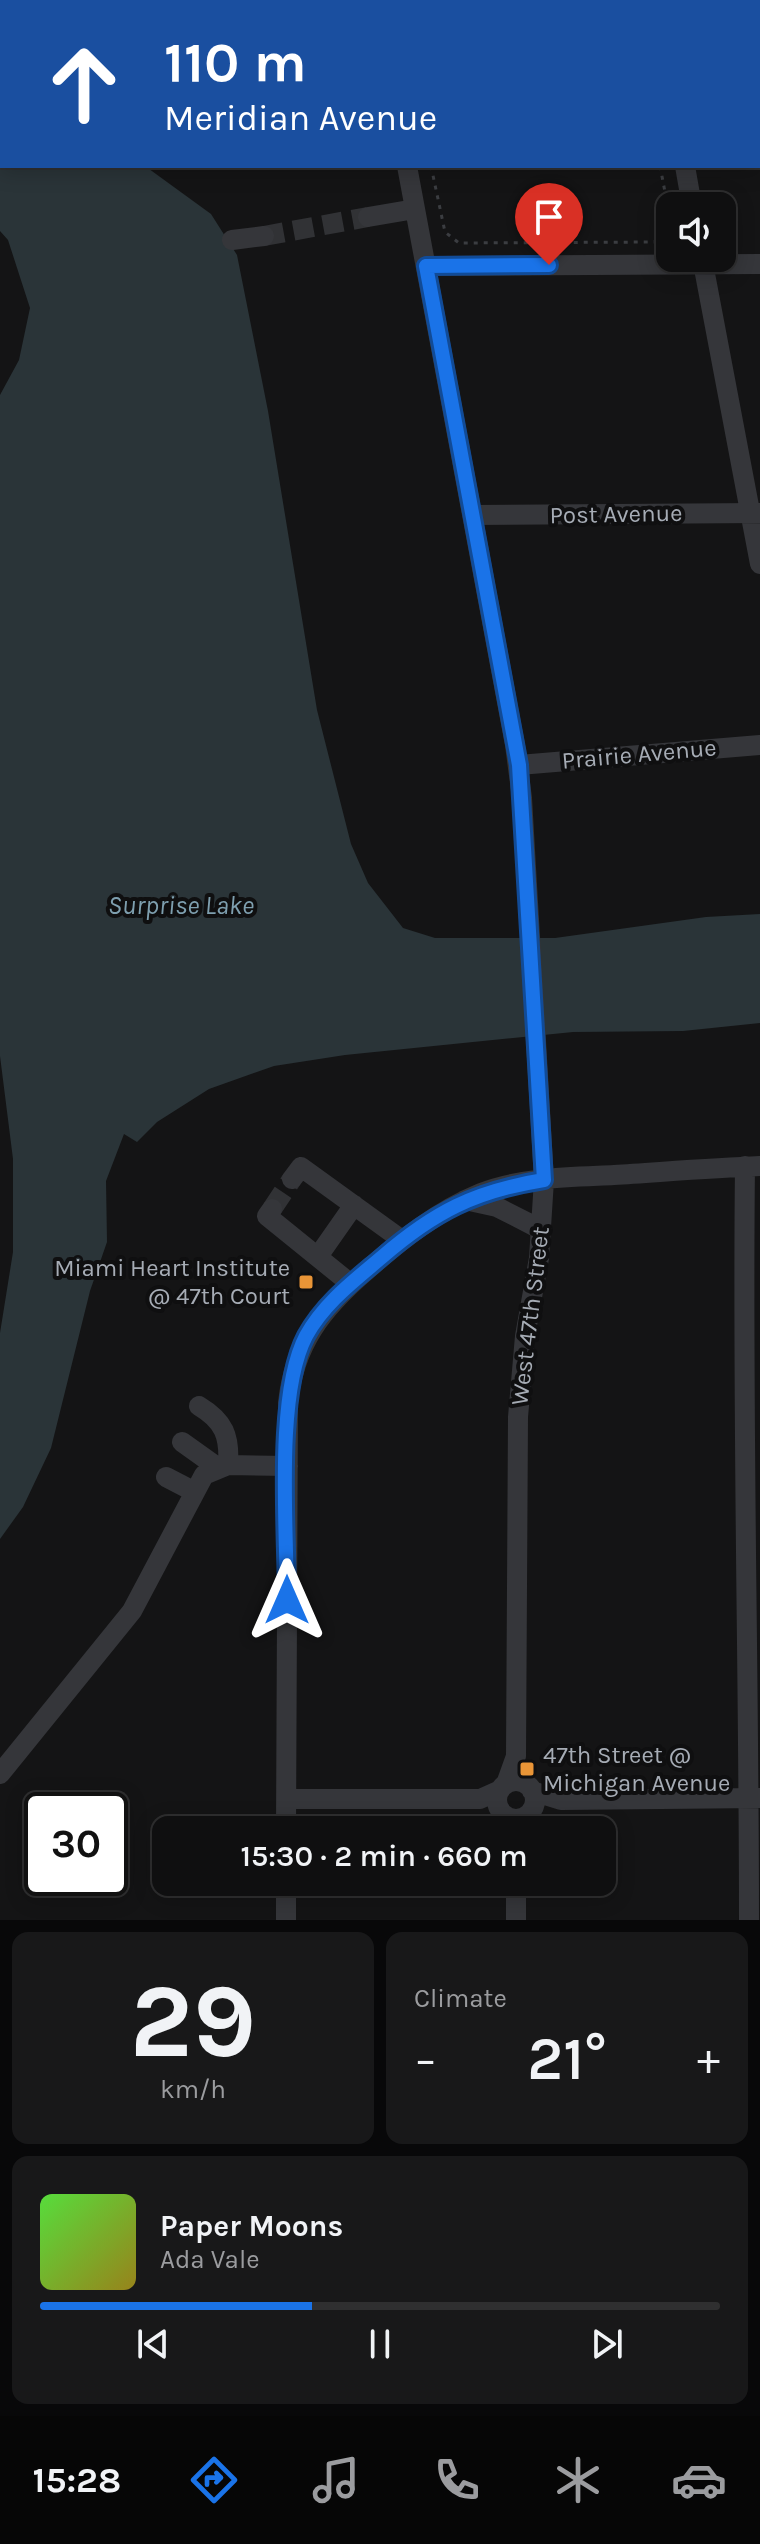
<!DOCTYPE html>
<meta charset="utf-8">
<style>
:root{--surface:#0f0f10;--page:#181819;--text:#f1f3f6;--muted:#9b9c9f;--line:#2f2f30;--accent:#1a73e8}
body{margin:0;font-family:Karla,sans-serif;background:var(--page);color:var(--text);height:100vh;display:flex;flex-direction:column;font-size:30px;white-space:nowrap}
*{box-sizing:border-box;margin:0}
p{font-size:26px;color:var(--muted)}
.icon{flex:none;width:44px;height:44px;fill:none;stroke:currentColor;stroke-width:2;stroke-linecap:round;stroke-linejoin:round}
.map{position:relative;height:1920px;overflow:hidden}
.sheet{display:flex;flex-direction:column;gap:12px;padding:12px;background:#080809;flex:1}
.sheet>*{flex:none}
.hud{position:absolute;left:0px;top:0px;width:760px;height:168px;box-shadow:0 4px 20px #0003,0 0 0 2px var(--line);background:#1a4fa0;color:#fff;overflow:hidden}
.controls{position:absolute;left:656px;top:192px;display:grid;gap:16px}
.controls a{display:grid;place-items:center;width:80px;height:80px;border-radius:16px;background:var(--surface);box-shadow:0 4px 20px #0003,0 0 0 2px var(--line);font-size:40px}
.speed{position:absolute;left:24px;top:1792px;display:flex;gap:16px;font-size:40px;font-weight:700;text-align:center}
.speed>*{display:grid;place-content:center;width:104px;height:104px;border-radius:50%;background:var(--surface);box-shadow:0 4px 20px #0003,0 0 0 2px var(--line);line-height:1}
.speed .limit{border:4px solid #111;border-radius:12px;background:#fff;color:#111}
.pin{position:absolute;display:grid;place-items:center;width:68px;height:68px;color:#fff;margin:-82px -34px;border-radius:50% 50% 50% 0;rotate:-45deg;box-shadow:0 0 8px #0007}
.pin .icon{rotate:45deg}
.me{position:absolute;width:88px;margin:-44px;rotate:0deg;stroke-linejoin:round;filter:drop-shadow(0 0 6px #0008)}
.turn{display:flex;align-items:center;gap:28px;height:168px;padding:0 32px;font-size:36px}
.turn .icon{width:104px;height:104px;stroke-width:2.5}
.turn b{display:block;font-size:56px;line-height:68px}
.big{font-size:60px;font-weight:600;line-height:1.1}
.sheet .widget{flex:1;display:flex;flex-direction:column;justify-content:center;gap:12px;min-width:0;padding:0 28px;border-radius:16px;background:var(--page)}
.sheet .dial{align-items:center;gap:0}
.dial b{font-size:104px;line-height:1}
.song{display:flex;align-items:center;gap:24px}
.cover{width:96px;height:96px;border-radius:12px;background:linear-gradient(135deg,hsl(110 70% 55%),hsl(50 70% 35%))}
.played{height:8px;border-radius:4px;background:linear-gradient(90deg,var(--accent) 40%,var(--line) 40%)}
.keys{display:flex;justify-content:space-around;direction:ltr}
.heat{display:flex;justify-content:space-between;align-items:center;font-size:44px;direction:ltr}
.sheet .tiles{flex:1;display:grid;gap:12px;grid-template-columns:1fr 1fr}
.widget:last-child{grid-column:span 2}
.trip{position:absolute;left:152px;top:1816px;width:464px;height:80px;border-radius:16px;background:var(--surface);box-shadow:0 4px 20px #0003,0 0 0 2px var(--line);font-weight:600;line-height:80px;text-align:center}
.dock{display:flex;height:128px;justify-content:space-around;align-items:center;background:#060606;color:var(--muted)}
.dock .icon{width:56px;height:56px}
.dock .on{color:var(--accent)}
.dock b{font-size:36px;color:var(--text)}
.map>svg:first-child{display:block}
.water{fill:#2a3438}
.lines{fill:none;stroke-linecap:round;stroke-linejoin:round}
.minor-tunnel{stroke:#313235;stroke-width:20;stroke-dasharray:20 10;stroke-linecap:butt}
.path{stroke:#3b3d41;stroke-width:3;stroke-dasharray:4 6;stroke-linecap:butt}
.minor{stroke:#35363a;stroke-width:20}
.route-casing{stroke:#114b97;stroke-width:20}
.route{stroke:#1a73e8;stroke-width:14}
.poi-dot{fill:#e99537;stroke:#0f0f10;stroke-width:3}
.labels{text-anchor:middle;dominant-baseline:central;stroke-width:8;stroke-linejoin:round;paint-order:stroke}
.street-label{font-size:24px;fill:#a6acb5;stroke:#0f0f10}
.poi-label{font-size:24px;fill:#a6acb5;stroke:#0f0f10;text-anchor:end}
.water-label{font-size:26px;font-style:italic;fill:#7e9faf;stroke:#0f0f10}
</style>
<div class="map">
<svg width="760" height="1920" viewBox="0 0 760 1920">
<rect width="100%" height="100%" fill="#141415"/>
<path class="water" d="M0 108 2 166H145L211 214 237 255 268 411 317 710 351 844 368 883 403 928 435 938H555L706 917 760 914V1023L683 1031 573 1032 345 1055 274 1066 209 1089 157 1122 137 1142 124 1134 106 1181 107 1242 90 1291 51 1448 23 1507 0 1539V1333L13 1252V1159L0 1056V395L19 360 30 308 8 240 0 231Z"/>
<g class="lines">
<path class="minor-tunnel" d="M264 236 368 217
M272 1209 292 1179"/>
<path class="path" d="M629 0 630 2
M431 166 445 232 459 243 654 242 669 236 670 231
M660 166 670 218"/>
<path class="minor" d="M278 0V2
M374 0V2
M653 0V2
M103 2V0
M407 166 515 745 522 798 544 1180 539 1258 525 1336 518 1417 516 1756 506 1784
M685 166 692 206
M368 217 415 209
M232 240 264 236
M702 258 760 564
M426 266 760 264
M472 515 760 513
M519 765 760 745
M745 1166C742 1418 749 1669 749 1920
M292 1179 301 1167 402 1240
M465 1200 497 1207 542 1230
M272 1209 267 1216 351 1284
M319 1255 354 1205
M199 1406C224 1421 230 1436 228 1465
M182 1442 217 1467
M166 1477 193 1491
M0 1774 132 1611 204 1475 228 1465 288 1466
M497 1800a19 19 0 1 1 38 0a19 19 0 1 1-38 0Z
M532 1791 561 1800 760 1798
M287 1799H480L500 1790
M286 1830 288 1403C294 1344 322 1309 366 1271 401 1240 437 1211 481 1193 522 1177 571 1177 614 1175 662 1172 711 1168 760 1166
M286 1920V1882
M516 1920V1882"/>
</g>
<g class="lines">
<defs>
<path id="route" d="M287 1600C287 1530 275 1395 306 1336 324 1303 355 1280 382 1257 434 1212 475 1191 544 1180L519 765 426 266 549 265"/>
</defs>
<use href="#route" class="route-casing"/>
<use href="#route" class="route"/>
</g>
<g class="poi-dot">
<rect x="298" y="1274" width="16" height="16" rx="4"/>
<rect x="519" y="1761" width="16" height="16" rx="4"/>
</g>
<g class="labels">
<g class="street-label">
<text transform="translate(616 514) rotate(-1)">Post Avenue</text>
<text transform="translate(639 754) rotate(-5)">Prairie Avenue</text>
<text transform="translate(530 1316) rotate(-83)">West 47th Street</text>
</g>
<g class="poi-label">
<text x="290" y="1268">Miami Heart Institute<tspan x="290" dy="28">@ 47th Court</tspan></text>
<text x="543" y="1755" text-anchor="start">47th Street @<tspan x="543" dy="28">Michigan Avenue</tspan></text>
</g>
<g class="water-label">
<text x="181" y="905">Surprise Lake</text>
</g>
</g>
</svg>
<div class="controls">
<a><svg class="icon" aria-label="sound" viewBox="0 0 24 24"><path d="M4 9h4l5-4v14l-5-4H4zM17 9q2 3 0 6"/></svg></a>
</div>
<div class="speed"><div class="limit">30</div></div>
<div class="pin" style="left:549px;top:265px;background:#d93025"><svg class="icon" aria-label="arrive" viewBox="0 0 24 24"><path d="M6 21V4h12l-3 4 3 4H6"/></svg></div>
<svg class="me" style="left:287px;top:1600px" viewBox="-20 -20 40 40"><path d="M0-17L14 15 0 8-14 15z" fill="#1a73e8" stroke="#fff" stroke-width="4"/></svg>
<div class="trip">15:30 · 2 min · 660 m</div>
<div class="hud">
<div class="turn"><svg class="icon" aria-label="ahead" viewBox="0 0 24 24"><path d="M12 20V5M6 11l6-6 6 6"/></svg><div><b>110 m</b>Meridian Avenue</div></div>
</div>
</div>
<section class="sheet">
<div class="tiles">
<div class="widget dial"><b>29</b><p>km/h</p></div>
<div class="widget"><p>Climate</p>
<div class="heat"><a>−</a><b class="big">21°</b><a>+</a></div>
</div>
<div class="widget">
<div class="song"><i class="cover"></i><div><b>Paper Moons</b><p>Ada Vale</p></div></div>
<div class="played"></div>
<div class="keys"><svg class="icon" aria-label="previous" viewBox="0 0 24 24"><path d="M18 5L8 12l10 7zM5 5v14"/></svg><svg class="icon" aria-label="pause" viewBox="0 0 24 24"><path d="M8 5v14M16 5v14"/></svg><svg class="icon" aria-label="next" viewBox="0 0 24 24"><path d="M6 5l10 7-10 7zM19 5v14"/></svg></div>
</div>
</div>
</section>
<nav class="dock">
<b>15:28</b>
<svg class="icon on" aria-label="directions" viewBox="0 0 24 24"><path d="M12 3l9 9-9 9-9-9zM9 14v-3h6M13 9l2 2-2 2"/></svg>
<svg class="icon" aria-label="music" viewBox="0 0 24 24"><path d="M9 18V5l10-2v13"/><circle cx="6" cy="18" r="3"/><circle cx="16" cy="16" r="3"/></svg>
<svg class="icon" aria-label="phone" viewBox="0 0 24 24"><path d="M5 4h4l2 5-3 2q2 4 5 5l2-3 5 2v4C11 20 4 13 5 4z"/></svg>
<svg class="icon" aria-label="climate" viewBox="0 0 24 24"><path d="M12 3v18M4 7l16 10M4 17L20 7"/></svg>
<svg class="icon" aria-label="car" viewBox="0 0 24 24"><path d="M5 17H2v-5l4-1 3-4h7l3 4 3 1v5h-3M9 17h6M6 11h13"/><circle cx="7" cy="17" r="2"/><circle cx="17" cy="17" r="2"/></svg>
</nav>
